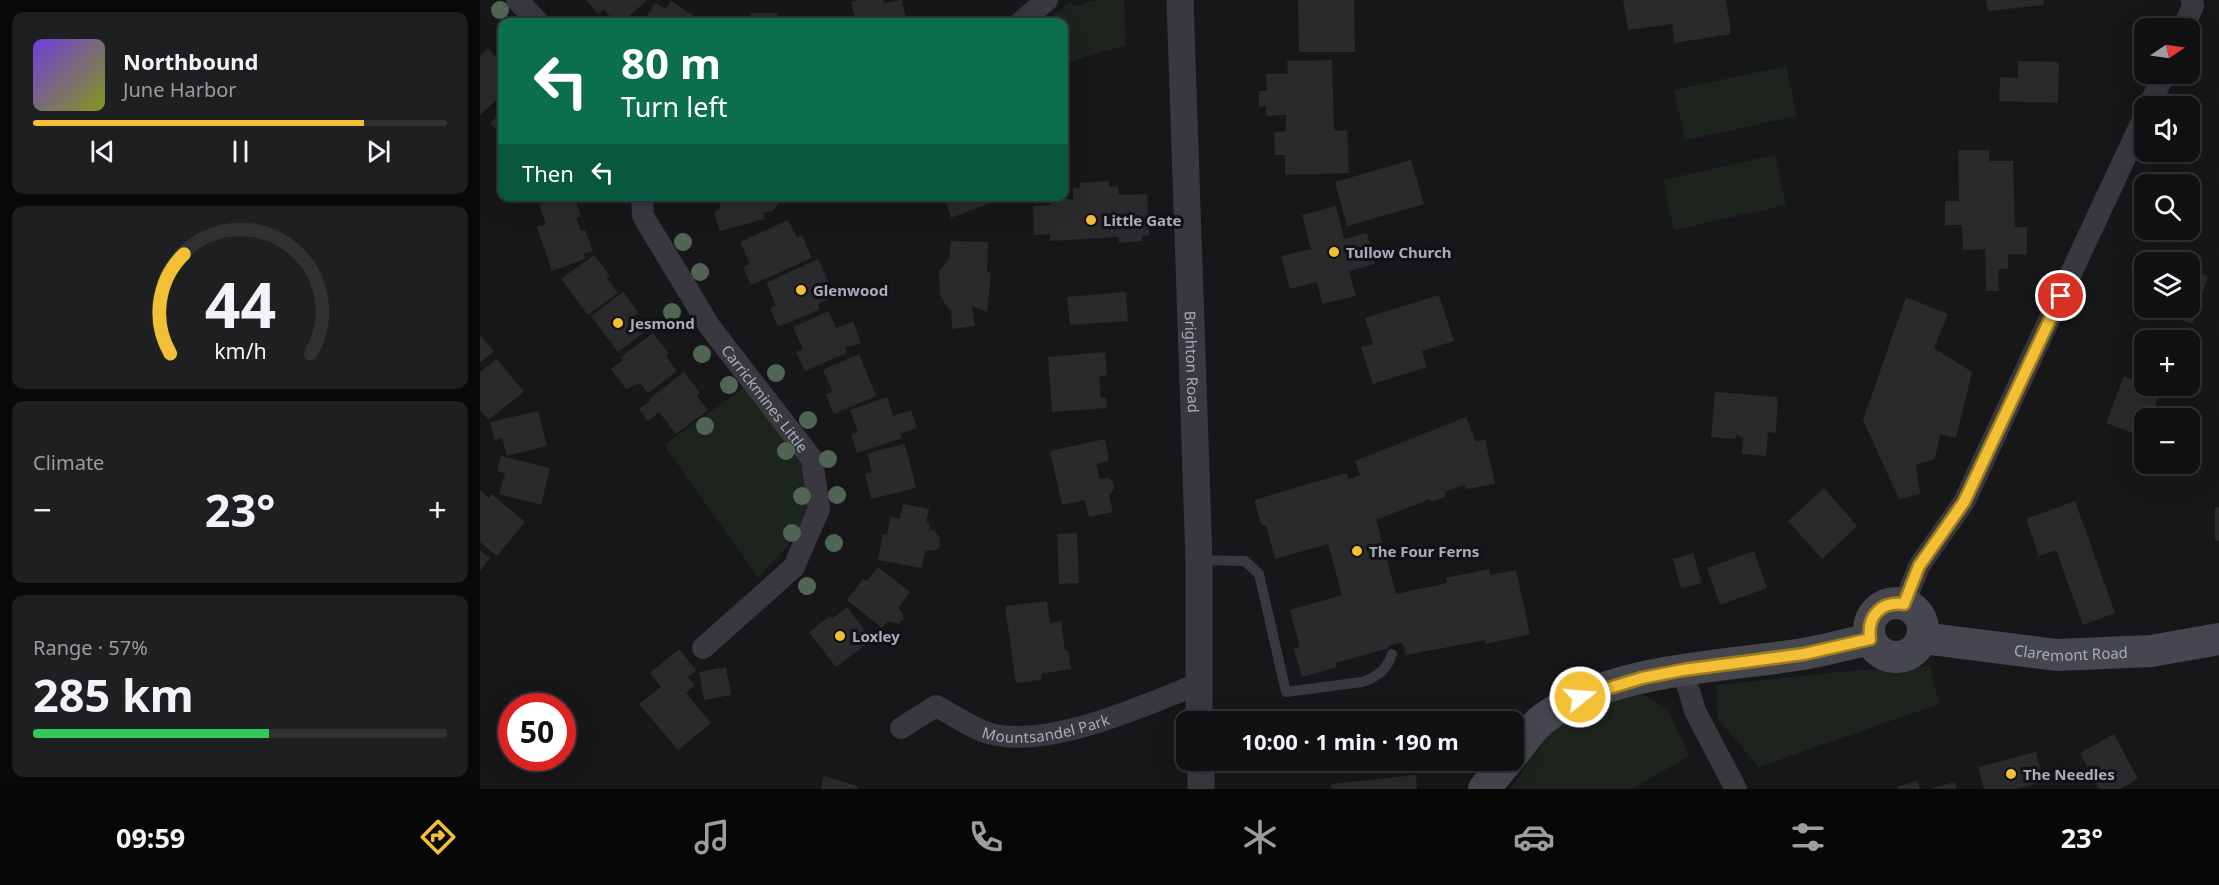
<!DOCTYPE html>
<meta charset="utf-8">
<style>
:root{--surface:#111113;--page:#1e1f21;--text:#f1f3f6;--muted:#9c9da0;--line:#303133;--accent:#f3bf35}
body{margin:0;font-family:"Noto Sans",sans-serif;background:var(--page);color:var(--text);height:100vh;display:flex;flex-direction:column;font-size:22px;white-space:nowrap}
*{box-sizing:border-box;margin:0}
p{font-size:20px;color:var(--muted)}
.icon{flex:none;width:33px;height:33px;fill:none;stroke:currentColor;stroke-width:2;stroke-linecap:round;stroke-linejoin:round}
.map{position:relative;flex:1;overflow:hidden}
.details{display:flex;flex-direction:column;gap:12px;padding:12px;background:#09090a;width:480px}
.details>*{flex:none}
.banner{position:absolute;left:18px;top:18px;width:570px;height:183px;border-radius:12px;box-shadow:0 6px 24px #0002,0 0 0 2px var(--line);background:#0b6e4f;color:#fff;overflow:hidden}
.needle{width:39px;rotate:77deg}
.tools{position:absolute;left:1654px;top:18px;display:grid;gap:12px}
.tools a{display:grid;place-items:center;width:66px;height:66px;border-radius:12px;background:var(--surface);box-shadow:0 6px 24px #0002,0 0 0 2px var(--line);font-size:30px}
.speed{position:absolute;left:18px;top:693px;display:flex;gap:12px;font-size:30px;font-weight:700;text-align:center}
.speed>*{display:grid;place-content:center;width:78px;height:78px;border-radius:50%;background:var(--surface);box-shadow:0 6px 24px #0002,0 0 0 2px var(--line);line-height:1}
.speed .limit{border:9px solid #d22;background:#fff;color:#111}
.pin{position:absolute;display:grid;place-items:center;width:51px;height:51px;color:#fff;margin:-26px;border:3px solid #fff;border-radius:50%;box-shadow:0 2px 6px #0007}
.me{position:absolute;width:66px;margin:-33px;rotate:73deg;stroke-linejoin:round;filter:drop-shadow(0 0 4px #0008)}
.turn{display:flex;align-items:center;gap:21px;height:126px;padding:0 24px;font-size:27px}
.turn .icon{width:78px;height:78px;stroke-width:2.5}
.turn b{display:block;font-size:42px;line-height:51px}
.then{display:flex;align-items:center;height:57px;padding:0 24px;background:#0003;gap:12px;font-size:22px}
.big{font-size:45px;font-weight:700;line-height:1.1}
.details .widget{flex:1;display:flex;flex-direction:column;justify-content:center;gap:9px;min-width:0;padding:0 21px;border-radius:12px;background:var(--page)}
.details .dial{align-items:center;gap:0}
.dial svg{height:156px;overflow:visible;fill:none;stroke:var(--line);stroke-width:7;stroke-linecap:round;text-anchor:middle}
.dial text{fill:var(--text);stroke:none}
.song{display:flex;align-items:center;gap:18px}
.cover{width:72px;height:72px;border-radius:9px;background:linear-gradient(135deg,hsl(260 70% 55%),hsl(70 70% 35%))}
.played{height:6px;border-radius:3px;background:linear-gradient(90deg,var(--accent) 80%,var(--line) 80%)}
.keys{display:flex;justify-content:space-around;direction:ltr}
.heat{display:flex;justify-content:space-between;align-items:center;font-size:33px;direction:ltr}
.charge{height:9px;border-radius:4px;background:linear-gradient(90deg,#34c759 57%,var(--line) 0)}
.trip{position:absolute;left:696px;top:711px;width:348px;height:60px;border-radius:12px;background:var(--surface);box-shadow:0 6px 24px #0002,0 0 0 2px var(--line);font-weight:700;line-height:60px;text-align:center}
.tabs{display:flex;height:96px;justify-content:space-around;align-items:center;background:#070708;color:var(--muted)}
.tabs .icon{width:42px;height:42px}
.tabs .selected{color:var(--accent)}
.tabs b{font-size:27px;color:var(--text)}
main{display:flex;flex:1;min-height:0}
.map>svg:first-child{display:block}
.green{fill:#1d241e}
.building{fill:#2a2a2d}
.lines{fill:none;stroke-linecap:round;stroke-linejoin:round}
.service{stroke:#38383e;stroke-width:10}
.minor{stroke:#38383e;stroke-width:22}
.tertiary{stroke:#38383e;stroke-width:27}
.secondary{stroke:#46474e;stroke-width:32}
.tree{fill:#516554}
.route-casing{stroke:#9e7c22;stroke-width:15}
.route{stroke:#f3bf35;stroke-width:10}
.poi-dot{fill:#f3bf35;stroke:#121214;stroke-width:2}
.labels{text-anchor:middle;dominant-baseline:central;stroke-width:6;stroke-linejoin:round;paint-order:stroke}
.poi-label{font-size:15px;font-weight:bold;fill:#a9adb9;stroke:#121214;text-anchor:start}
.street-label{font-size:15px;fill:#a9adb9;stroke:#121214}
</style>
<main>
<section class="details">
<div class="widget">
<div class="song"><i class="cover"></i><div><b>Northbound</b><p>June Harbor</p></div></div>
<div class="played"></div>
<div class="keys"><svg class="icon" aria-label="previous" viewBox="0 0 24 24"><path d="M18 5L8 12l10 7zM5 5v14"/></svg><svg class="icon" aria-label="pause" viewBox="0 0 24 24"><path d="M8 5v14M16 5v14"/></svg><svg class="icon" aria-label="next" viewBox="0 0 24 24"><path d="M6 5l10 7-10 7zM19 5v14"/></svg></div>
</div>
<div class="widget dial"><svg viewBox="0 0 100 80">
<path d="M14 69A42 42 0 1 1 86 69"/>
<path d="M14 69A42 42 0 0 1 21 18" stroke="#f3bf35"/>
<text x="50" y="56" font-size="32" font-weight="700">44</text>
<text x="50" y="72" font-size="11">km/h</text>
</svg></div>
<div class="widget"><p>Climate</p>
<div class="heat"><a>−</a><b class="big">23°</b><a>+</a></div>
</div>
<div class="widget"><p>Range · 57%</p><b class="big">285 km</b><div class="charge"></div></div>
</section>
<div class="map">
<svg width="1739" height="789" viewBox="0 0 1739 789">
<rect width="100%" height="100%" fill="#171719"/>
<path class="green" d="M617 0H644L646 45 584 63V22H565L590 2 595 6H602L605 2Z
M1306 66 1317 116 1205 140 1194 90Z
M1295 155 1306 205 1194 230 1183 180Z
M266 386C290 417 339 468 327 511 319 537 297 558 278 577L184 445Z
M1450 666 1459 704 1279 767 1238 719 1237 685 1368 671Z
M1149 687 1188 709 1209 756 1152 789H1030L1083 714Z"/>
<path class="building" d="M106 0H167L143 22H136L123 9 118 14Z
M379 0H403L404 3 422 0 427 22H376L371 2Z
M818 0H874L875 52H819Z
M1143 0H1246L1251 34 1194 43 1192 24 1148 30Z
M1506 0H1563L1564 5 1508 11Z
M191 1 217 18 214 22H163L175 3 186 9Z
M270 13H297V22H270Z
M370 16 372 22H348Z
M8 48 22 64V83L17 87 22 95 0 115V56Z
M852 60 854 131 867 130 869 173 805 175V155H795L794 132 806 131V115L786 116V106L779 107V91H787L786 74H808L807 61Z
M1538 61 1579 62 1578 103 1519 101 1520 77 1538 78Z
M22 107V133L10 124Z
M1478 150H1509V161H1533L1535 227H1547V254H1528V269H1518L1519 291H1506L1505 249 1483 250 1482 225H1465V201H1479Z
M931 160 944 204 867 226 855 182Z
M629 181V187L638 186V195L667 194 669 235 662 236V241L639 243 638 237 570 241V234L554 235 553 206 571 205V200L593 199V188H600L599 183Z
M85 196H94L101 216 96 218 101 231 105 230 113 251 104 254 105 259 72 271 57 227 66 224 59 205Z
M238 196H295L298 204 293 211 283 213 284 219 240 231 234 211 241 209Z
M464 196H518L510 203 471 218Z
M856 206 864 239 887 233 895 264 869 271 876 296 842 304 837 282 810 289 801 256 831 249 822 215Z
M308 220 317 238 322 235 332 258 271 285 263 267 270 264 260 242Z
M471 241 508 242 507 271 511 273 507 312 492 306 495 326 472 329 471 310 467 307 460 295 459 271 469 259Z
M114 255 130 276 127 278 138 293 108 315 81 279Z
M338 259 355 296 338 304 340 309 298 327 290 308 296 305 286 283Z
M1710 270 1728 276 1713 324 1676 311 1677 308H1710Z
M143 292 159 313 154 316 166 331 138 352 111 316Z
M646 292 648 321 590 325 587 297Z
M959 295 974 341 942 351 947 367 893 384 881 347 893 344 885 318Z
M1426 297 1468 314 1454 348 1492 372 1476 438 1460 434 1455 459 1436 465 1440 494 1419 499 1383 420Z
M349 311 356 328 373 322 381 343 365 348 367 353 325 371 316 352 323 349 313 327Z
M173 333 189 354 186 356 197 371 168 393 160 383 146 389 131 369 143 360 141 357Z
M0 335 14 351 0 363Z
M625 352 627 375 619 376 621 398H626L627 408 572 412 568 357Z
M379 354 396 396 354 414 346 395 353 392 343 370Z
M17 359 44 392 8 420 0 410V372Z
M204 372 220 393 217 396 228 410 196 434 179 412 168 421 159 409 170 401 169 399Z
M1644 376 1665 386 1681 390 1670 418H1665L1663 437 1626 423Z
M1235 392 1298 397 1296 433 1288 432 1286 456 1262 454 1263 438 1256 434V439L1231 437Z
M407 397 413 416 431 410 437 428 420 434 422 438 377 453 371 435 378 432 370 410Z
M58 411 67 446 27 456 22 438 14 440 10 422Z
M986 417 996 442 1005 439 1015 484 986 489 984 485 965 492 966 497 951 502 950 499 896 520 916 594 967 583 966 578 1009 569 1010 575 1036 570 1050 634 1006 644 1005 640 926 655 922 642 908 646 909 648 856 663 857 667 822 677 814 649 820 647 810 610 862 595 848 544 795 559 786 525 782 526 774 500 866 473 869 479 880 475 875 461Z
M625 439 629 461 616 464 620 479 628 478 633 482 634 489 629 496 633 512 609 517 605 500 582 505 570 451Z
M425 444 436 488 391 499 385 474 392 472 387 453Z
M21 456 70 468 61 505 19 494 25 473 17 471Z
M1344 488 1377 526 1342 559 1308 521Z
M0 490 9 498 12 494 45 522 17 556 0 542Z
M1595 501 1635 613 1603 625 1576 550 1559 556 1546 519Z
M423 504 449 509 446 523 450 524 449 529 455 531 460 538 459 548 453 551 445 550 442 568 398 560 403 534 407 535 410 517 420 519Z
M1735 507H1739V541H1735Z
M597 533 599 583 579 584 577 534Z
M0 550 10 558 0 571Z
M1274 551 1287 588 1240 605 1227 568Z
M1213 553 1222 583 1201 588 1193 559Z
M398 567 430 592 418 608 421 611 424 618 419 624 408 621 402 628 367 600 383 579 387 581Z
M567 601 570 623 581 621 585 650H588L591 669 561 674V680L536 683 525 606Z
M367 607 392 640 356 667 329 632 350 616 352 619Z
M199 649 216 670 208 677 215 685 206 693 231 723 198 750 159 704 181 687 170 673Z
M246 667 251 695 224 700 219 672Z
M1634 734 1658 779 1640 789H1619L1600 753Z
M1556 752 1563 782 1535 789H1504L1498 767Z
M936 775 937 789H851V784Z
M344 776 378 786 377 789H341Z
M1437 781 1440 789H1418L1417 787Z
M1475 782 1477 789H1452V788Z"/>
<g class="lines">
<path class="service" d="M719 560 765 561 779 574 806 692 882 682C897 677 907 670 912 654"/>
<g class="minor">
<path d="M37 0 58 22"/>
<path d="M541 22 567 0"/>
<path d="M1703 28 1713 6 1712 0"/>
<path d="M1669 106 1684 74"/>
<path id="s1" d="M162 196 163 216 230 327 332 459 339 509 314 567 223 648"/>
<path d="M1424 604 1439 566 1484 502 1665 115"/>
<path d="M1203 670 1215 711 1256 789"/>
<path id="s2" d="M421 728 456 706C472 714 488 726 505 732 563 752 663 706 718 684"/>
</g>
<g class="tertiary">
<path id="s3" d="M700 0 719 560V722"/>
<path d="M721 760V789"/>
</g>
<g class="secondary">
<circle cx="1416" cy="630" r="27"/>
<path id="s4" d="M1442 638 1577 655 1671 651 1739 639"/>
<path d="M1034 753C1043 742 1052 727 1063 719 1130 668 1242 667 1323 654 1345 650 1368 644 1390 639"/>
<path d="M1004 789 1028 760"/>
</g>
</g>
<g class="tree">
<circle cx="20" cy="10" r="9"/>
<circle cx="203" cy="242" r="9"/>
<circle cx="220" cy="272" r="9"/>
<circle cx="192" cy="312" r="9"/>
<circle cx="222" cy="354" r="9"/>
<circle cx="296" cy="373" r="9"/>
<circle cx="249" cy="385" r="9"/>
<circle cx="328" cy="420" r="9"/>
<circle cx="225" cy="426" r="9"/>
<circle cx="306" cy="451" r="9"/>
<circle cx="348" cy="459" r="9"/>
<circle cx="357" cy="495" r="9"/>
<circle cx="322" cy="496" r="9"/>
<circle cx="312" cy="533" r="9"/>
<circle cx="354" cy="543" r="9"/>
<circle cx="327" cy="586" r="9"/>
</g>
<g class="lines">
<defs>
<path id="route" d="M1100 697 1162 678 1203 670 1324 654 1390 639C1387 617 1400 601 1424 604L1439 566 1484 502 1581 296"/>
</defs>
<use href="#route" class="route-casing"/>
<use href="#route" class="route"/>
</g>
<g class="poi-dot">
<circle cx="611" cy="220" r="6"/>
<circle cx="854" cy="252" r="6"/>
<circle cx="321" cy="290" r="6"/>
<circle cx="138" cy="323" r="6"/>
<circle cx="877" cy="551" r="6"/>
<circle cx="360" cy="636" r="6"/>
<circle cx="1531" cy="774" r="6"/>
</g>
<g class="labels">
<g class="poi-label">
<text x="623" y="220">Little Gate</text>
<text x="866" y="252">Tullow Church</text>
<text x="333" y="290">Glenwood</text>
<text x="150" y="323">Jesmond</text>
<text x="889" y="551">The Four Ferns</text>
<text x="372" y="636">Loxley</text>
<text x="1543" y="774">The Needles</text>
</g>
<g class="street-label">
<text stroke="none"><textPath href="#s3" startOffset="362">Brighton Road</textPath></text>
<text stroke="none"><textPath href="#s1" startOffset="240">Carrickmines Little</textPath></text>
<text stroke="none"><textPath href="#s4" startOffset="150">Claremont Road</textPath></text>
<text stroke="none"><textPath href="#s2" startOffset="159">Mountsandel Park</textPath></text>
</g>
</g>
</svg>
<div class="tools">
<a><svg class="needle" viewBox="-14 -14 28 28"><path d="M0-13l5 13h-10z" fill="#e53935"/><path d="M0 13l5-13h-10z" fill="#9c9da0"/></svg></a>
<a><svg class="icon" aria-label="sound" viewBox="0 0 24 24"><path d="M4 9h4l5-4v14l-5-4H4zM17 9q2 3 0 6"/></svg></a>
<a><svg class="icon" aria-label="search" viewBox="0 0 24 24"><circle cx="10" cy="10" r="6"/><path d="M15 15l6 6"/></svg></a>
<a><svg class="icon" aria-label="layers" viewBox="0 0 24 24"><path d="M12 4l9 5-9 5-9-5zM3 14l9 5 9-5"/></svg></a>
<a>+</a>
<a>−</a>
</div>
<div class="speed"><div class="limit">50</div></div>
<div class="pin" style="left:1581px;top:296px;background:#d93025"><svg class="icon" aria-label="arrive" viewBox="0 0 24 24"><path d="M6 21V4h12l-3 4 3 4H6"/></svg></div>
<svg class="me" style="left:1100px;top:697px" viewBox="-20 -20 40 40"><circle r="17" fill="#f3bf35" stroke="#fff" stroke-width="3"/><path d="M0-11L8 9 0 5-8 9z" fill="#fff"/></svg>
<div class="trip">10:00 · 1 min · 190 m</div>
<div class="banner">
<div class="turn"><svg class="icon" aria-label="left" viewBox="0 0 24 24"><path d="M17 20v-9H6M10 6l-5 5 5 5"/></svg><div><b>80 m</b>Turn left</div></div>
<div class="then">Then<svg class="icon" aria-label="left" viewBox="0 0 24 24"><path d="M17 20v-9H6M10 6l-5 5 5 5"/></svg></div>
</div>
</div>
</main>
<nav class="tabs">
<b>09:59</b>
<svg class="icon selected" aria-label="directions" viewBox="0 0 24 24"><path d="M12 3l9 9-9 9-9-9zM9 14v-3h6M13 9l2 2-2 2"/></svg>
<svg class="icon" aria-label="music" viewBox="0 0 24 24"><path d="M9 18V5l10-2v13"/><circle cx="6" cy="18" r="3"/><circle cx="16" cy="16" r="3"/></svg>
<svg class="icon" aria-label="phone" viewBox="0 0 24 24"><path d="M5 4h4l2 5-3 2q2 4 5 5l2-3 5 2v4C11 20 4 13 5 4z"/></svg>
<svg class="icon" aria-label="climate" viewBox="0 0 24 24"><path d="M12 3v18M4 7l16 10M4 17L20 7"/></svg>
<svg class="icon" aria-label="car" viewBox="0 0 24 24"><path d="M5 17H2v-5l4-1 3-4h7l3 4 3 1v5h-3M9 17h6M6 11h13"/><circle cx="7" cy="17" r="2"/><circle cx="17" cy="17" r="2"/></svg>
<svg class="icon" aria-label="filters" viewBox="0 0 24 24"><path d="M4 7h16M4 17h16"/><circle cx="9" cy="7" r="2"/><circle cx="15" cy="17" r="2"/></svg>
<b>23°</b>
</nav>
